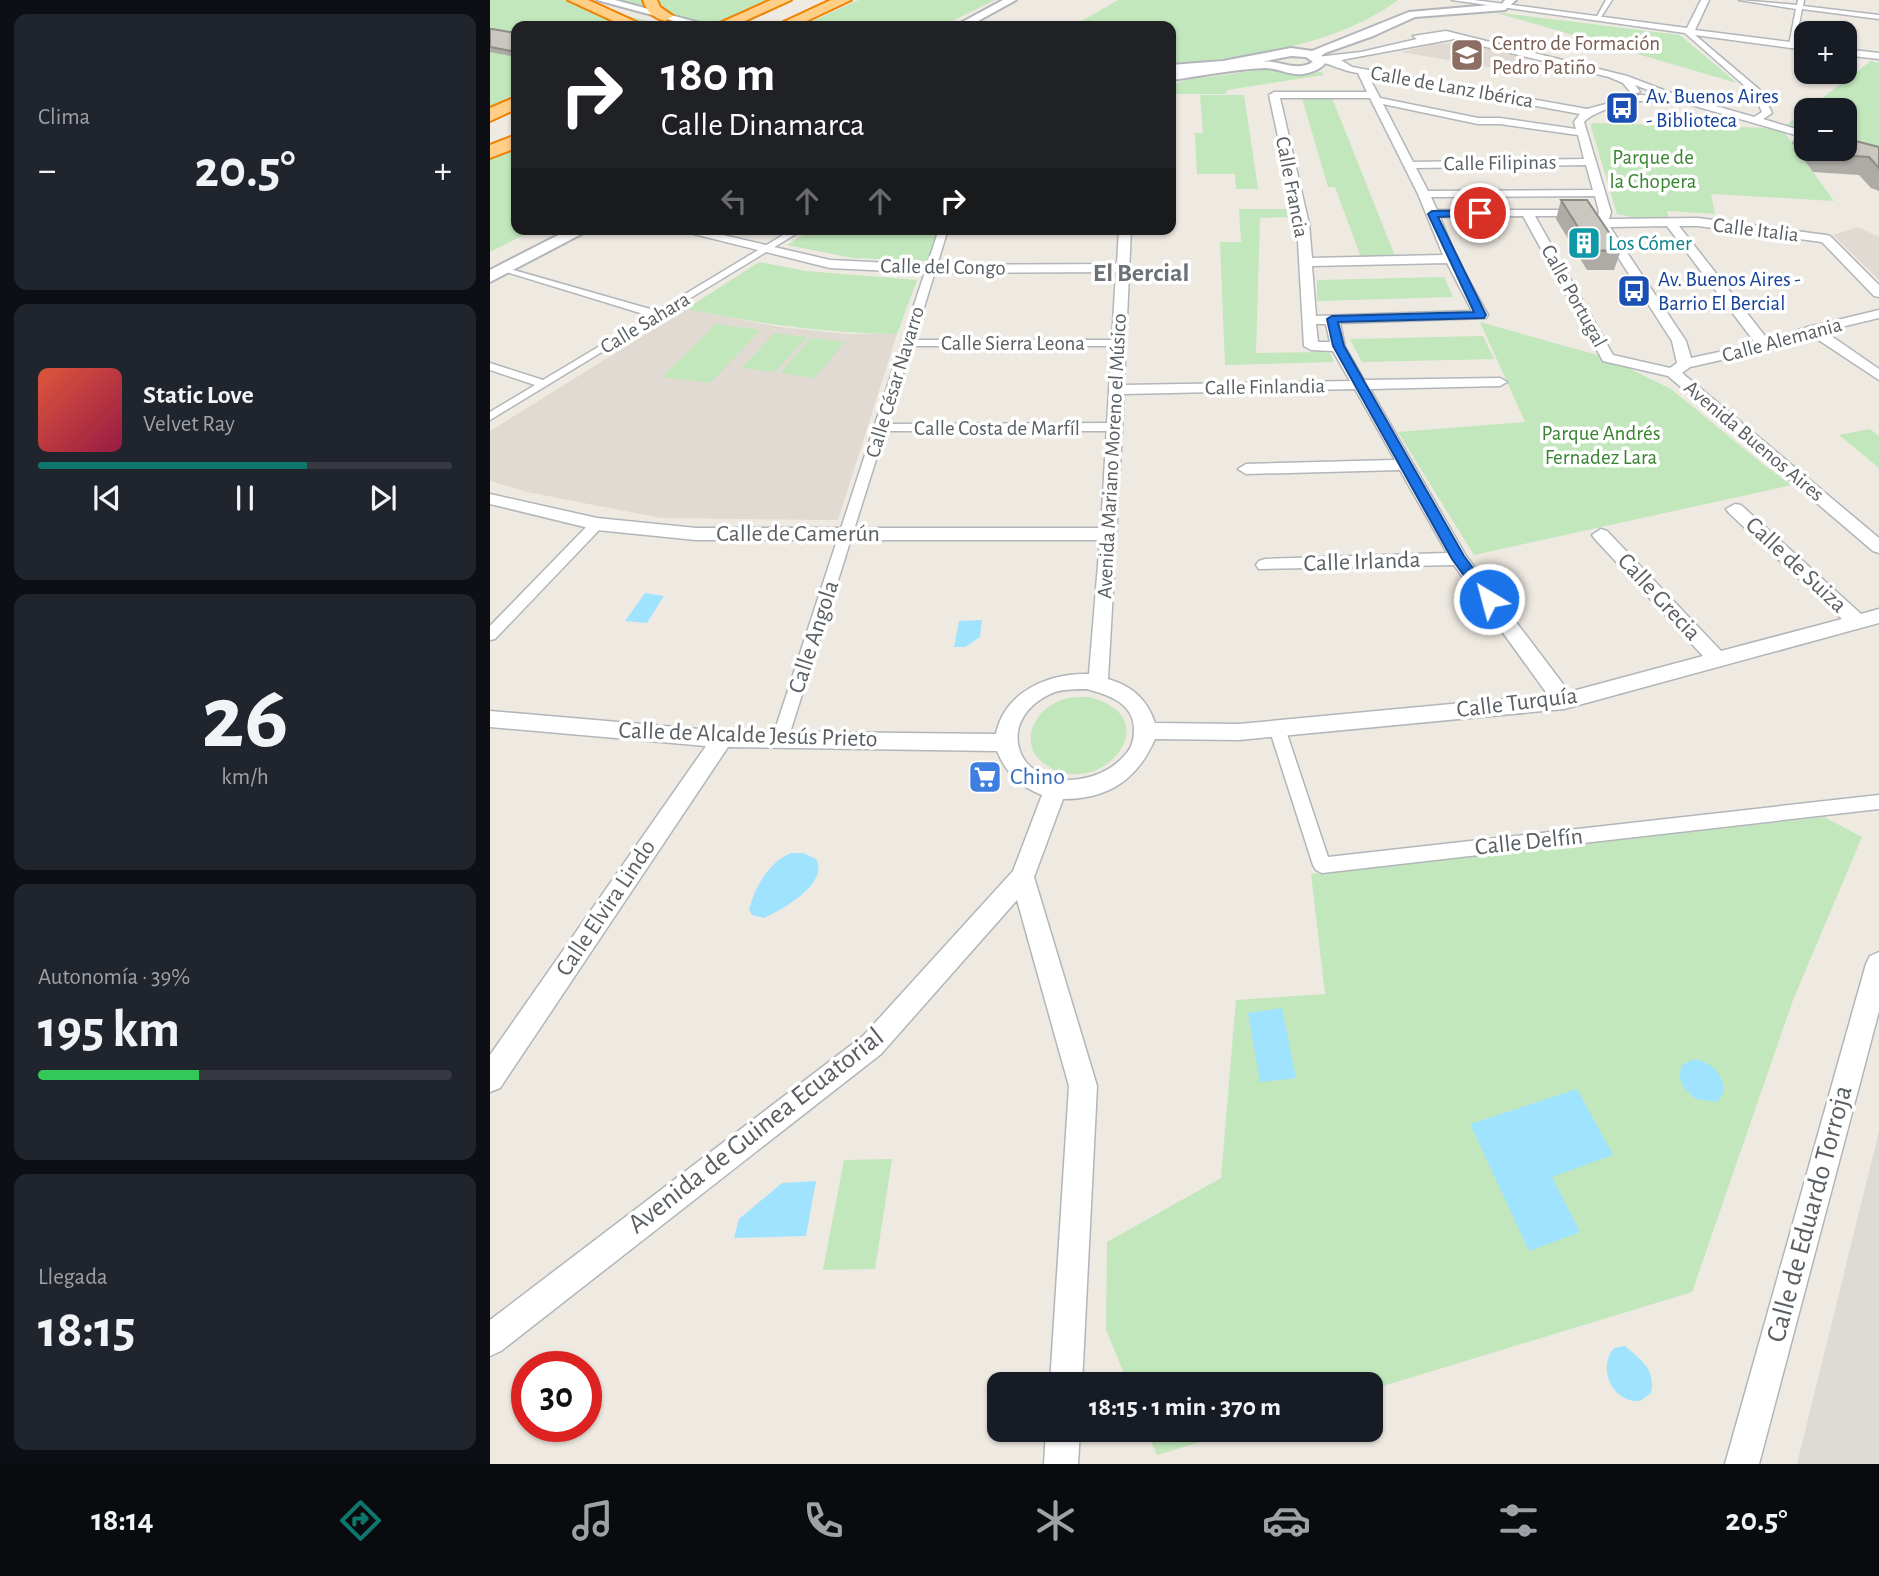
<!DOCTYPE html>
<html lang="es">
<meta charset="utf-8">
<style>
:root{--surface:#171b24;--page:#20242c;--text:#f1f3f6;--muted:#9ea1a6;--line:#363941;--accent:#0f766e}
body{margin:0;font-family:"Alegreya Sans",sans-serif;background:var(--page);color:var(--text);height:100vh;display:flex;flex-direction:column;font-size:26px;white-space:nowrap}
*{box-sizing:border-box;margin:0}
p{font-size:23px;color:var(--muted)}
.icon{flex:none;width:38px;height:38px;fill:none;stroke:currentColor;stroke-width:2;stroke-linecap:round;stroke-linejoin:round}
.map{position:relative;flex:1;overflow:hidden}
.details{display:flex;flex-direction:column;gap:14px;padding:14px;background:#0d0f14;width:490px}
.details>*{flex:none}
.guide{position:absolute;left:21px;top:21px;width:665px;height:214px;border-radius:14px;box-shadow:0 2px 5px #0004;background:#202124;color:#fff;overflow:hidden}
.buttons{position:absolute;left:1304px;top:21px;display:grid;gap:14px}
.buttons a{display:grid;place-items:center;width:63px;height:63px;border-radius:14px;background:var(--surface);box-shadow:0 2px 5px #0004;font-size:35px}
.speed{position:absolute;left:21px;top:1351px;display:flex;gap:14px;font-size:35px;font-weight:700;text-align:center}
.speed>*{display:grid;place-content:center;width:91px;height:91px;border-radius:50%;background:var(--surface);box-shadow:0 2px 5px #0004;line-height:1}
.speed .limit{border:10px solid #d22;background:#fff;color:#111}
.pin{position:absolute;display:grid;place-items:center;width:60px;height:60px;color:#fff;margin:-30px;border:4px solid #fff;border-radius:50%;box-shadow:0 2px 7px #0007}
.me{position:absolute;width:77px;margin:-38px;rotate:323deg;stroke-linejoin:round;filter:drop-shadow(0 0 5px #0008)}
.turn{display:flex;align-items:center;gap:24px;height:147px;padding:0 35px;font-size:32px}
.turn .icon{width:91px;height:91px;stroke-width:2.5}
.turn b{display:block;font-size:49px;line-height:60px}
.lanes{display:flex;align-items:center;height:66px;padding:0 35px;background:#0003;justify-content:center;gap:35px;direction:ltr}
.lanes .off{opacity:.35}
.big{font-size:52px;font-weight:700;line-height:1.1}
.details .widget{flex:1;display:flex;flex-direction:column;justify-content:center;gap:10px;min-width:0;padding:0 24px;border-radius:14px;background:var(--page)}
.details .dial{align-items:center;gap:0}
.dial b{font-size:91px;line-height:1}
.song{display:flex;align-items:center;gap:21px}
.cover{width:84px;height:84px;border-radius:10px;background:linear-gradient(135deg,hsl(10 70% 55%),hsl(340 70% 35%))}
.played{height:7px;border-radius:4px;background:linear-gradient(90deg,var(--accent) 65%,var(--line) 65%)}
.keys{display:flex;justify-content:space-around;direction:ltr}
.heat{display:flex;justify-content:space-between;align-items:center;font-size:38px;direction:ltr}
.charge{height:10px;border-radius:5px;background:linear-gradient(90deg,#34c759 39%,var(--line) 0)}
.trip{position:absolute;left:497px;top:1372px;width:396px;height:70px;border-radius:14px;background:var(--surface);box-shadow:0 2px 5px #0004;font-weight:700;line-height:70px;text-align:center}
.tabs{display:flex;height:112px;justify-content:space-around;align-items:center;background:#090b0e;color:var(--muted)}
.tabs .icon{width:49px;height:49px}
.tabs .active{color:var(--accent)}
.tabs b{font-size:32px;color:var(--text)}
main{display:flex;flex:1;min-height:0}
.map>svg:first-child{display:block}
.industrial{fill:#dedbd6}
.education{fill:#e0dad2}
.green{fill:#c2e7bc}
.water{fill:#a0e3ff}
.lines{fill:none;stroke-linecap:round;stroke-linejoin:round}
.pedestrian-casing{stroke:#b2b6ba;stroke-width:3}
.minor-casing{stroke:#b2b6ba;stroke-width:3}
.tertiary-casing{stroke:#b2b6ba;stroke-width:4}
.motorway-casing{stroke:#ef8200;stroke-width:4}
.pedestrian{fill:#fff;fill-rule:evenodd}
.minor{fill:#fff;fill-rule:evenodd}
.tertiary{fill:#fff;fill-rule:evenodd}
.motorway{fill:#ffcf87;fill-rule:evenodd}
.wall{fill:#aeaaa5}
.building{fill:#cac6c0;stroke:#8d8b86;stroke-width:2}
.route{fill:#1a73e8;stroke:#114b97;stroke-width:2}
.labels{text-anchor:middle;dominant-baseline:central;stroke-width:7;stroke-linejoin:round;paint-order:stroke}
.far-education-label{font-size:21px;fill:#785e54;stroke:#fff;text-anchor:start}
.far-street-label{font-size:21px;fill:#5a5f63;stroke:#fff}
.far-transit-label{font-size:21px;fill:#164399;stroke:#fff;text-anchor:start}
.far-park-label{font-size:21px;fill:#388430;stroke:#fff}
.far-culture-label{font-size:21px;fill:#0d838f;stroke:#fff;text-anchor:start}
.street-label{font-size:24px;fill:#5a5f63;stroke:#fff}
.shop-label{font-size:24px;fill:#366cbe;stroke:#fff;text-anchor:start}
.far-district-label{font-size:26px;font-weight:bold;fill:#6b7175;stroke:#fff}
.near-street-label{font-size:28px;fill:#5a5f63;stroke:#fff}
</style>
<main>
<section class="details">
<div class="widget"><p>Clima</p>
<div class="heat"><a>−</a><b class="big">20.5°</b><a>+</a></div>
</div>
<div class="widget">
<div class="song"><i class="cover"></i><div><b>Static Love</b><p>Velvet Ray</p></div></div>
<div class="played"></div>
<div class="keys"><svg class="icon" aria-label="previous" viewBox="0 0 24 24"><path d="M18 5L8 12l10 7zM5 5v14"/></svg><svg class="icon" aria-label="pause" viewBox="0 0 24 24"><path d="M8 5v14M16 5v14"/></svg><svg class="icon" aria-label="next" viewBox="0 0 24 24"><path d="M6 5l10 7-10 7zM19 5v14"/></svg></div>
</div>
<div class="widget dial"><b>26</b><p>km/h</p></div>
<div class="widget"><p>Autonomía · 39%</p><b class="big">195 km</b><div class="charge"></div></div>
<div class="widget"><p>Llegada</p><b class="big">18:15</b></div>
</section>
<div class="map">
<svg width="1389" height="1464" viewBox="0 0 1389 1464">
<rect width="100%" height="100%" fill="#eee9e1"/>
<path class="industrial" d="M1389 1131V1464H1307Z"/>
<path class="education" d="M962 43 1000 49 1038 58 1016 70 911 52 944 44Z
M1368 227 1389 237V280L1343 235Z
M196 309 290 327 356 334H407L348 520 171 518 37 492 0 481V431Z"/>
<path class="green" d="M0 0H75L178 26H26V99L0 109Z
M124 0H283L222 24Z
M369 0H505L452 26H311Z
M628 0H908C844 47 758 56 681 65V26H583Z
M1004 12 1190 35 1247 83 1216 74Z
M1381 61 1389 63V154L1355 144 1354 110H1316V132L1295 126Z
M777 69 805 74 832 72 834 75 737 90 736 94H681V86L696 80Z
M710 95H754L768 189H746L745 174H707L705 133H713Z
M812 98H842L905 256 871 257 845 187H838Z
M1102 123 1279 128 1295 133 1344 201 1221 194 1225 214 1177 211 1179 218H1146L1127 214 1101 127Z
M26 150V229H46L0 252V160Z
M749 209H798L799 217 770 218 766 353 839 352 844 362 735 365 730 242H751Z
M322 229H449L438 261 363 258 297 245Z
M269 262 316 271 427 280 407 334C335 333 266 323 196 309Z
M954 277 963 297 827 301V280Z
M990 322 1118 358 1181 389 1274 465 1302 485 984 555 908 432 1035 422Z
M226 324 271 330 220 383 172 377Z
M284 333 317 337 285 372 252 368Z
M993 336 1004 359 872 362 860 339Z
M321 338 355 342 324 378 290 373Z
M1380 429 1389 436V468L1349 435Z
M599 697C682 718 609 802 556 765 529 747 541 714 567 702 577 697 588 697 599 697Z
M1334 817 1372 837 1303 1000 1202 1292 880 1390V1384H638L616 1329 617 1242 731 1178 746 1000 835 994 821 874Z
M402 1159 385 1269 333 1270 354 1160Z
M656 1430H750L667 1455Z"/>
<path class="water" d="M155 593 174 596 157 623 135 621Z
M492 620 490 637 475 647H464L469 621Z
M301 853H313L326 859C340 883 292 910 274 918L262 915 259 910C264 888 280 861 301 853Z
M792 1008 806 1078 770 1082 758 1013Z
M1205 1059C1222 1063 1234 1074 1234 1092L1227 1102 1206 1099C1194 1090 1185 1079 1193 1064Z
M1087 1089 1123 1155 1062 1177 1090 1232 1039 1251 980 1124Z
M326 1181 316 1236 244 1238 249 1219 292 1183Z
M1135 1346C1151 1360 1166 1369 1161 1393L1150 1401C1122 1403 1107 1368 1124 1348Z"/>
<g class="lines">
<defs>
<path id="pedestrian" d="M1116 0H1122L1109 20H1105Z
M1249 0 1307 5 1308 0H1314L1313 6 1389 15V19L1312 9 1305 45 1302 47 1299 45 1306 9Z
M303 229H314L0 420V412L45 385 0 370V363L53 380 160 316 13 271V267L167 311Z
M449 229H458L424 340H628L633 343 628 346H422L397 424 624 423 630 427 624 431H395L298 739 296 743H284L282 739Z
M107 520 112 521V527L5 639 0 640V626L102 521Z
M787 722 793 724 795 728 838 857 1389 795V809L832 873 826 870 823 865 779 728 781 724Z"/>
<path id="minor" d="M962 0H984L1197 28 1211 0H1219L1205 30 1316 44V50L1205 35 1271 91 1282 113 1273 119 1316 132V138L1184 100C1173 107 1163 101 1151 101 1137 101 1102 112 1094 122L1121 212 1119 219 1208 218 1336 235 1340 236 1389 285V297L1384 296 1332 242 1208 226H1189L1278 340 1318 327 1389 310V318L1334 331 1389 369V380L1321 335 1280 349 1200 367 1192 373 1389 538V553L1383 551 1178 376 1113 361 1033 216 950 217 967 259 998 315 996 318 850 323 855 347 874 380 1010 378 1017 382 1010 386 880 389 976 556 1079 692 1213 656 1105 539 1102 535 1111 529 1117 531 1231 651 1352 619 1239 513 1236 509 1245 504 1251 505 1371 614 1389 609V623L1074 709 749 740 665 739C647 780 618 799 573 799L544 877 607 1086 592 1384H560L579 1086 527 900 391 1054 11 1351 0 1356V1320L373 1036 523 871 552 795C530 787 516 773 507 751L238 747 10 1088 0 1092V1055L216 746 0 727V711L232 731 506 734C515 691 559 673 599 674L610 540H206L107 530 0 504V494L107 518 206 528H611L626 272 441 273 340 268 184 229H207L340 260 441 265 627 264 629 229H641L634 385 860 381 843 351 821 350 814 346 807 224 779 95 784 92H877L868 73C853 71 841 64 827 61V57L871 52 927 39 923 36 956 31 1137 76 1184 94 1264 117 1272 112 1264 94 1195 33ZM964 39 1119 77 1133 83 1142 94 1150 92 1145 85 1176 97 1150 95 1097 109 862 67 851 60ZM878 75 1090 114 1084 122 1086 129 1010 118H988L890 98ZM790 98H880L928 194 953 255 822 258 819 224ZM893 104 988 124H1010L1088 135 1094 159 923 162ZM1096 165 1103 190 938 191 926 168ZM1105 196 1109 212 1106 223 1182 341 1187 363 1180 368 1123 355 1045 216H1095L1101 212 1099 210H947L941 197ZM1177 226 1266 344 1201 358 1196 341 1120 227ZM957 263 982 311 826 316 822 266ZM826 324H836L840 342H828ZM865 389 905 460 756 464 748 469 756 474 910 470 957 553 775 559 769 561 766 565 769 569 964 565 1058 695 749 724 665 723C657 699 642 686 618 679L634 394ZM597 689C619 695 644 703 644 730 644 739 642 748 635 755 623 769 608 776 590 779 524 789 502 717 565 692 575 689 587 689 597 689Z
M1354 49 1389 53V59L1354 55Z
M1389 952V1011L1269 1464H1235L1376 964 1380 956Z
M556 1430H590L588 1464H554Z"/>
<path id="tertiary" d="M107 0H125L221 26H203Z
M513 0H526L479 26H465Z
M1015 0H1026L1015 10 925 17 883 36 835 53 831 56 837 61C831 69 824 72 813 74 800 76 788 68 775 68 744 69 712 76 681 80V65L733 61 801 48 822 51 919 12 1012 4ZM801 56 816 57 823 62C805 73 789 59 770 62Z
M80 229H101L0 282V270Z"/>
<path id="motorway" d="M78 0H98L155 26H134Z
M153 0H167L170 7 183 16 175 21C162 17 157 12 153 0Z
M281 0H301L244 26H223Z
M341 0H361L306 26H285Z
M26 97V109L0 121V108Z
M26 135V148L0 158V145Z"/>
</defs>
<use href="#pedestrian" class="pedestrian-casing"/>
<use href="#minor" class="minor-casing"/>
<use href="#tertiary" class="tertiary-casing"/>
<use href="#motorway" class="motorway-casing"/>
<use href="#pedestrian" class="pedestrian"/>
<use href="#minor" class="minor"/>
<use href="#tertiary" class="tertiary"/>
<use href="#motorway" class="motorway"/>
</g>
<path class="wall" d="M0 29 26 33V57L0 52Z
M1310 126 1316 127V149H1354L1389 147V191L1381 188 1369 175 1323 172 1302 143Z
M1071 200 1131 250 1124 270H1097L1066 219Z"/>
<path class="building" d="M0 29H2L26 33V52L0 47Z
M1310 126 1316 127V133Z
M1354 138 1389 147V168L1379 157 1332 154 1328 149H1354Z
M1071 200H1097L1131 250 1103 251Z"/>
<path class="route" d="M990 210 994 213 993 215 948 217 996 315 994 318 848 322 854 346 974 556 1006 599 999 604 994 603 962 559 843 346 837 319 842 316 984 312 938 214 942 211Z"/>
<defs>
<symbol id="school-square" viewBox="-11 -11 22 22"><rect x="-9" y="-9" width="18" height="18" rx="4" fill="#8d6e63" stroke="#fff"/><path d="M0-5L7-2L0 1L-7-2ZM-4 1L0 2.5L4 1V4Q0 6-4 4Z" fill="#fff"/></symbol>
<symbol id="bus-square" viewBox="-11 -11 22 22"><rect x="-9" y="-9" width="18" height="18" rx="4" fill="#1a4fb4" stroke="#fff"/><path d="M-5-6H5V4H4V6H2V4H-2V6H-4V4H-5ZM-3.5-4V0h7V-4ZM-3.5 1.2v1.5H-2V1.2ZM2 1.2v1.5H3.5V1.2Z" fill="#fff"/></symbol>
<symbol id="building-square" viewBox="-11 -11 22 22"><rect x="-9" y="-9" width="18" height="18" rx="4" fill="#0f9aa8" stroke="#fff"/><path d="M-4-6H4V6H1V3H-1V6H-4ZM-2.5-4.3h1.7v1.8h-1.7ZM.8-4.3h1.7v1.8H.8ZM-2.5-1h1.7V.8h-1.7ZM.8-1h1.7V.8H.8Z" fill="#fff"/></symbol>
<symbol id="supermarket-square" viewBox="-11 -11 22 22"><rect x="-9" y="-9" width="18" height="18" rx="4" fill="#3f7fe0" stroke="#fff"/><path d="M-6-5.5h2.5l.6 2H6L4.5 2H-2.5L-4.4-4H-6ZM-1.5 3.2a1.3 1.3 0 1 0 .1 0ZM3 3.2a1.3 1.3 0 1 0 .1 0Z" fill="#fff"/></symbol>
</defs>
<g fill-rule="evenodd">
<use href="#school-square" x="958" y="36" width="38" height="38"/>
<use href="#bus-square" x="1113" y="89" width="38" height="38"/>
<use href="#building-square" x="1075" y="224" width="38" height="38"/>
<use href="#bus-square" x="1125" y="272" width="38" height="38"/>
<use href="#supermarket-square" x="476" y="758" width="38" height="38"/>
</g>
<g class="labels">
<g class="far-education-label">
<text x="1002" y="43">Centro de Formación<tspan x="1002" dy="24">Pedro Patiño</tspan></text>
</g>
<g class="far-street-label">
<text transform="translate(962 87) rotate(10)">Calle de Lanz Ibérica</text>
<text transform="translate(1010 163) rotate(-1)">Calle Filipinas</text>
<text transform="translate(802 187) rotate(79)">Calle Francia</text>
<text transform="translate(1266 230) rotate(7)">Calle Italia</text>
<text transform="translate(453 267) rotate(1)">Calle del Congo</text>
<text transform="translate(1084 296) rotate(61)">Calle Portugal</text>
<text transform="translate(155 323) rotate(-31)">Calle Sahara</text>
<text transform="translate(1292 340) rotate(-15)">Calle Alemania</text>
<text x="523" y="343">Calle Sierra Leona</text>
<text transform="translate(405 382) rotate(-73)">Calle César Navarro</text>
<text transform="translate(775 387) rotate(-1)">Calle Finlandia</text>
<text x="507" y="428">Calle Costa de Marfíl</text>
<text transform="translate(1264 441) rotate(40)">Avenida Buenos Aires</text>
<text transform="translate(622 456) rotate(-87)">Avenida Mariano Moreno el Músico</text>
</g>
<g class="far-transit-label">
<text x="1156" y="96">Av. Buenos Aires<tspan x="1156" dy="24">- Biblioteca</tspan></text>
<text x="1168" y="279">Av. Buenos Aires -<tspan x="1168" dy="24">Barrio El Bercial</tspan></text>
</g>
<g class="far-park-label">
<text x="1163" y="157">Parque de<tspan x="1163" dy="24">la Chopera</tspan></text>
<text x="1111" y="433">Parque Andrés<tspan x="1111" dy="24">Fernadez Lara</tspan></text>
</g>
<g class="far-culture-label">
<text x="1118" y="243">Los Cómer</text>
</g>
<g class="street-label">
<text x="308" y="534">Calle de Camerún</text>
<text transform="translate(872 562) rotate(-2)">Calle Irlanda</text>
<text transform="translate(1306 565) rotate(43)">Calle de Suiza</text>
<text transform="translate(1169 597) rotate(47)">Calle Grecia</text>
<text transform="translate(324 637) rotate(-72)">Calle Angola</text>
<text transform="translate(1027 703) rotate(-7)">Calle Turquía</text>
<text transform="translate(258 735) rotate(2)">Calle de Alcalde Jesús Prieto</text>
<text transform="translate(1039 842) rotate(-6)">Calle Delfín</text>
<text transform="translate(116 908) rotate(-56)">Calle Elvira Lindo</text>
</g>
<g class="shop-label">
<text x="520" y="777">Chino</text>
</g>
<g class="far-district-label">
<text x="651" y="273">El Bercial</text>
</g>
<g class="near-street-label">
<text transform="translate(266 1131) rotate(-38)">Avenida de Guinea Ecuatorial</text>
<text transform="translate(1320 1214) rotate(-75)">Calle de Eduardo Torroja</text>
</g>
</g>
</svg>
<div class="buttons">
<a>+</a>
<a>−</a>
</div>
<div class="speed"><div class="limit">30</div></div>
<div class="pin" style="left:990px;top:213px;background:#d93025"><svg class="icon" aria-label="arrive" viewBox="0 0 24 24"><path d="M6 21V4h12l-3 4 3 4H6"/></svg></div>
<svg class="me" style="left:999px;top:599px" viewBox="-20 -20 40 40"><circle r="17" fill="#1a73e8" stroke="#fff" stroke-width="3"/><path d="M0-11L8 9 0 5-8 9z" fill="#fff"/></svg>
<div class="trip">18:15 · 1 min · 370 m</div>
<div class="guide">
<div class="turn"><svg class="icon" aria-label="right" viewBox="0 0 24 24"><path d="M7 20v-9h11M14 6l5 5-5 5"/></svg><div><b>180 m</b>Calle Dinamarca</div></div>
<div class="lanes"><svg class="icon off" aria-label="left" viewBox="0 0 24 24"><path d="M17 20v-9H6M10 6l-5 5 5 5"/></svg><svg class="icon off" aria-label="ahead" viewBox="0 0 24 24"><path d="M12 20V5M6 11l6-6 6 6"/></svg><svg class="icon off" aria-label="ahead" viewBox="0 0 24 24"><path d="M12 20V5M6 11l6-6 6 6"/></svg><svg class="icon" aria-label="right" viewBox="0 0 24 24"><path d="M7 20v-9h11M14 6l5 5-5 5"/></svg></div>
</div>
</div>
</main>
<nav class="tabs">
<b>18:14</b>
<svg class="icon active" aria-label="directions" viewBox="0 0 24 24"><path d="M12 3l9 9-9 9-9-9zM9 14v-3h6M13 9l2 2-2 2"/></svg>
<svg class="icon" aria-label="music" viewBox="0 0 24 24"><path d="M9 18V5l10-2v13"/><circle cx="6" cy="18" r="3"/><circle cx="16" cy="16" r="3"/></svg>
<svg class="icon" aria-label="phone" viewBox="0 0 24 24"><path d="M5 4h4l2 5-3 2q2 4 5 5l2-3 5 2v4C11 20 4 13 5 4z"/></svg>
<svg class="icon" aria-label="climate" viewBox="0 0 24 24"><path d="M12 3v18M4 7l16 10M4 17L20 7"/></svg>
<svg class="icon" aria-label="car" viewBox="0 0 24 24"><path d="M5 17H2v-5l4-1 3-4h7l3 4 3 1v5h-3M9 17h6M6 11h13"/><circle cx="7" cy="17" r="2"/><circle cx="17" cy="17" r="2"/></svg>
<svg class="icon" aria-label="filters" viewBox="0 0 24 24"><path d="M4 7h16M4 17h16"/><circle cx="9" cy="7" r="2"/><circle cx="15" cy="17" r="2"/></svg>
<b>20.5°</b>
</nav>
